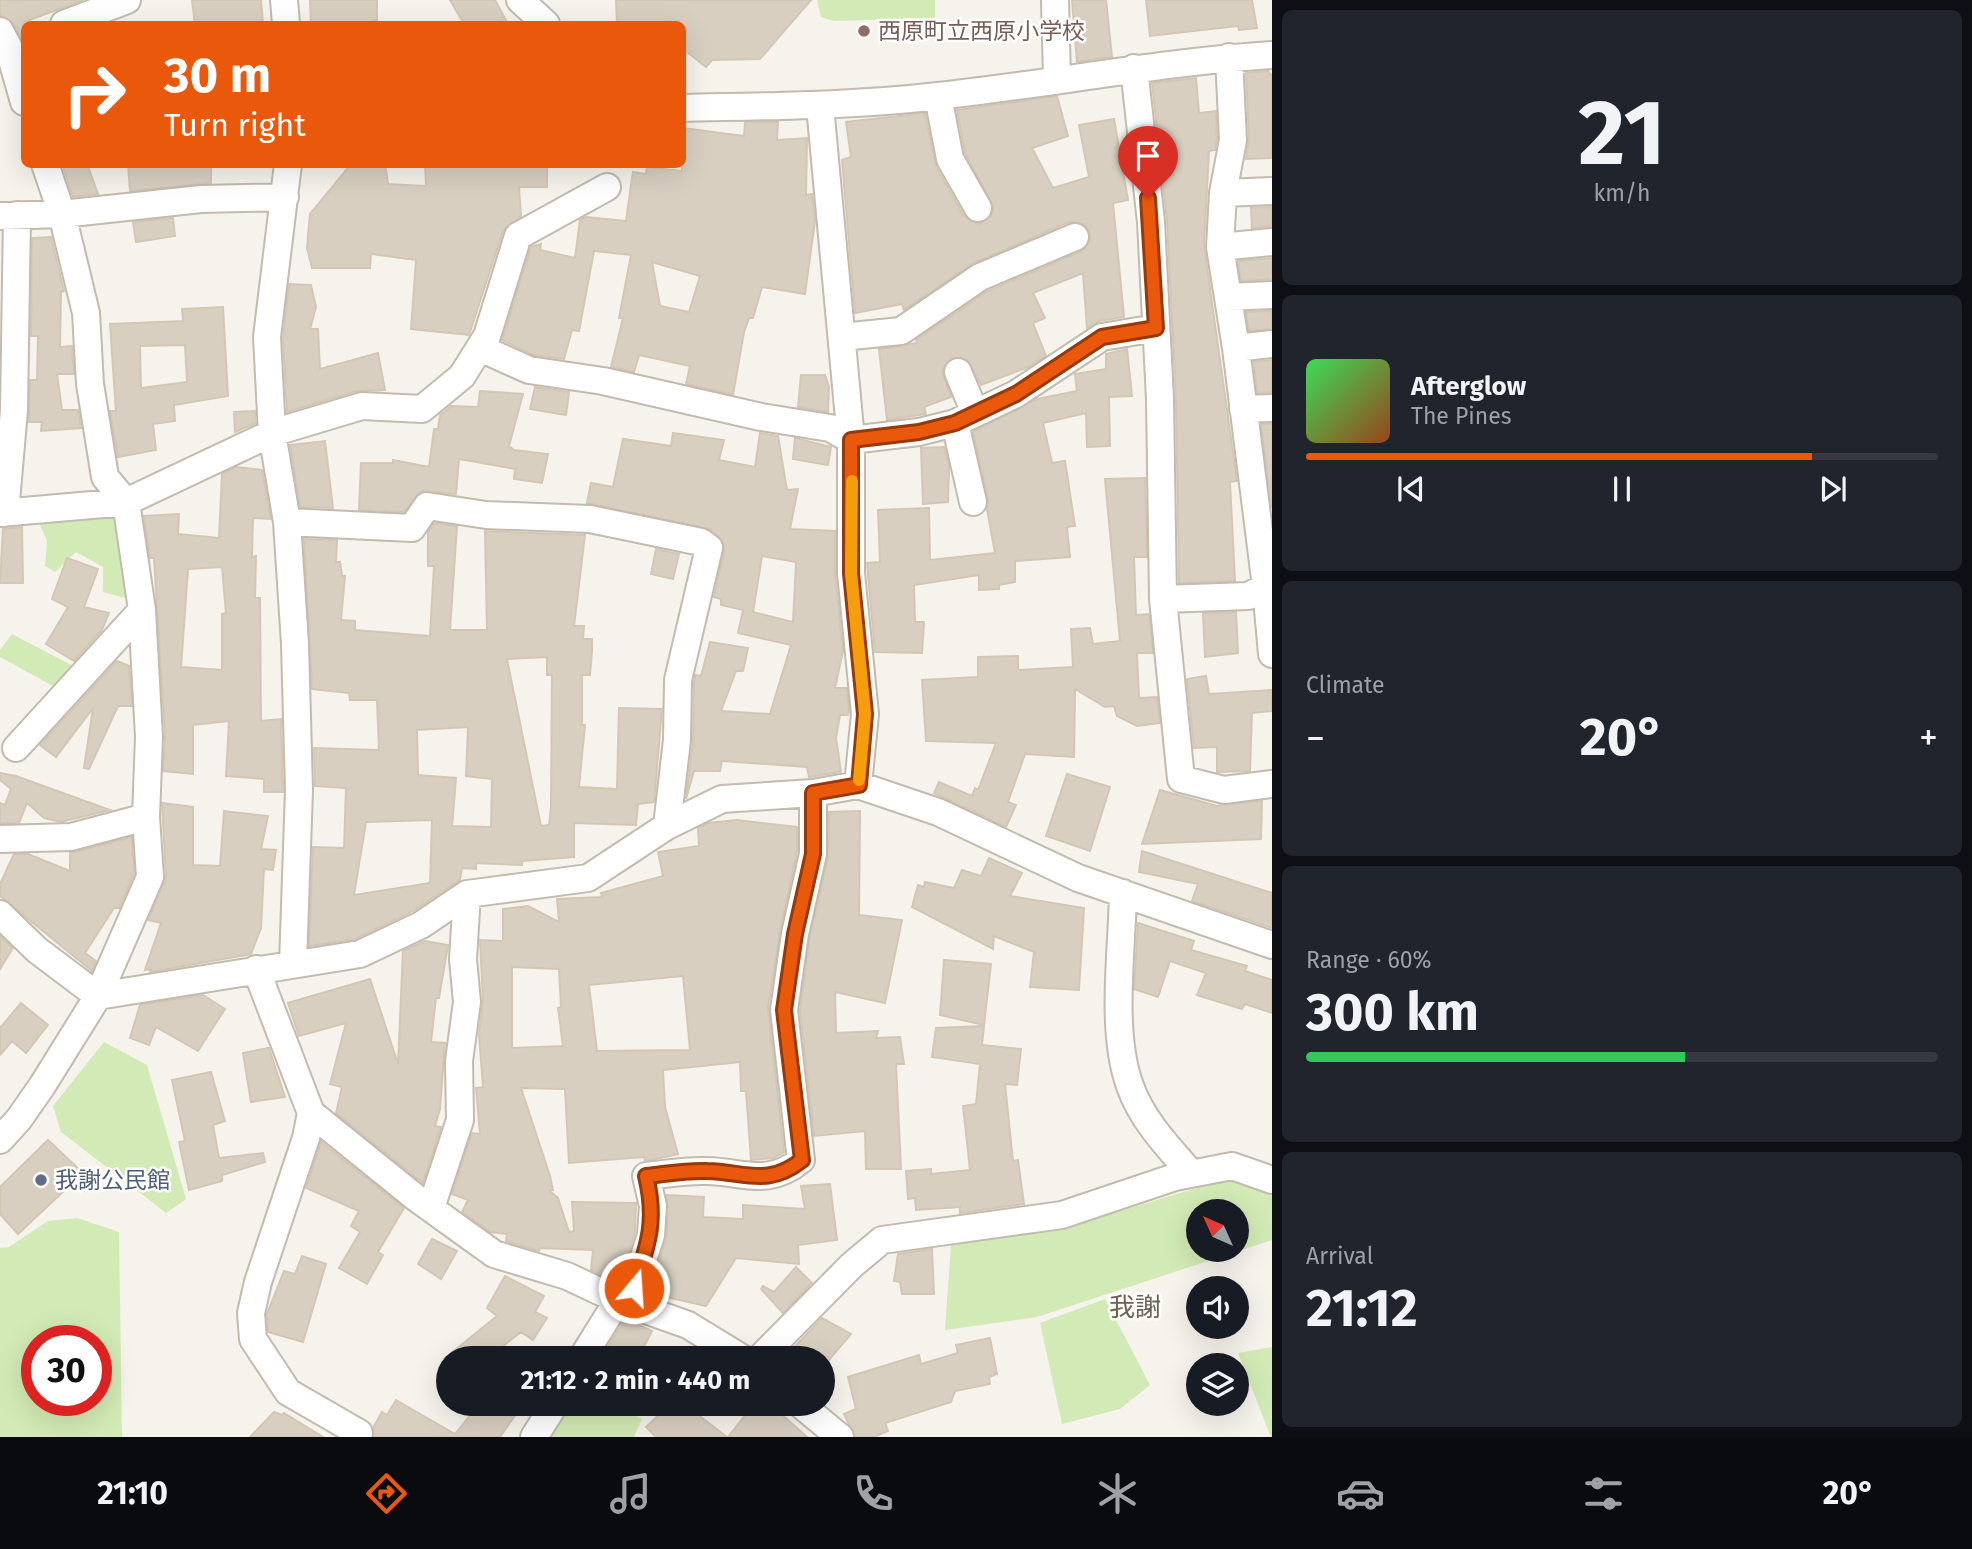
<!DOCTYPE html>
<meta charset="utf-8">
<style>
:root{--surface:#171b24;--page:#20242c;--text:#f1f3f6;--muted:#9ea1a6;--line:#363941;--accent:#ea580c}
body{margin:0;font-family:"Fira Sans","Noto Sans JP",sans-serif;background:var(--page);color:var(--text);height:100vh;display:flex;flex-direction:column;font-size:26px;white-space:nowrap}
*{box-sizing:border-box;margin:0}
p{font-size:23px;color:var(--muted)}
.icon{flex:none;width:38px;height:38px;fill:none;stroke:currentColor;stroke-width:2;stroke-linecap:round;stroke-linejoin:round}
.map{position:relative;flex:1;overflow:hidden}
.side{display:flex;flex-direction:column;gap:10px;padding:10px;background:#0d0f14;width:700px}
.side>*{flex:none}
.guide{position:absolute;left:21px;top:21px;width:665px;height:147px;border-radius:10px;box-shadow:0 7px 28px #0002;background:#ea580c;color:#fff;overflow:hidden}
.needle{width:46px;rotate:315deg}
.fabs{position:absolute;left:1186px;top:1199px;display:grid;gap:14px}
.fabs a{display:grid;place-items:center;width:63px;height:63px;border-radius:50%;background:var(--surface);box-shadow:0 7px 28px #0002;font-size:35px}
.speed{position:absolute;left:21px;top:1325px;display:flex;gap:14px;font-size:35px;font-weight:700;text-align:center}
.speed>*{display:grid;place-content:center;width:91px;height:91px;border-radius:50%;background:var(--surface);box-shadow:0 7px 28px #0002;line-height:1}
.speed .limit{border:10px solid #d22;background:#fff;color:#111}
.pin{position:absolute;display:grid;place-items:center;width:60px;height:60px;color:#fff;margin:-72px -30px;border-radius:50% 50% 50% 0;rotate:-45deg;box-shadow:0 0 7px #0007}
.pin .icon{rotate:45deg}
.me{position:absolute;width:77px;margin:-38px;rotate:18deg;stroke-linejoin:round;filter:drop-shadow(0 0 5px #0008)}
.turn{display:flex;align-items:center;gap:24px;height:147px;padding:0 28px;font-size:32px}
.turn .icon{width:91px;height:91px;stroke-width:2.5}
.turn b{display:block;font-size:49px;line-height:60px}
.big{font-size:52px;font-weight:700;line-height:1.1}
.side .widget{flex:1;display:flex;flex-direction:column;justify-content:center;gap:10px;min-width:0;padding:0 24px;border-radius:10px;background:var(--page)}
.side .dial{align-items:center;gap:0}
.dial b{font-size:91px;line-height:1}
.song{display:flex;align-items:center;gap:21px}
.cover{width:84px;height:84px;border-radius:10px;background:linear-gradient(135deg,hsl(130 70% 55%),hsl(20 70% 35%))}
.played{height:7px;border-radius:4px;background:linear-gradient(90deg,var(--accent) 80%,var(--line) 80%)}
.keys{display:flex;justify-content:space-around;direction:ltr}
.heat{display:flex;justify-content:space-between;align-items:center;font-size:38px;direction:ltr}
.charge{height:10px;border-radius:5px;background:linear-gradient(90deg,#34c759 60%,var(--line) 0)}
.trip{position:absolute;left:436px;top:1346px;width:399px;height:70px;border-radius:35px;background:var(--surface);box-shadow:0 7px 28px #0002;font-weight:700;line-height:70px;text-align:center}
.tab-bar{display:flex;height:112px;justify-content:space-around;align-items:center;background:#090b0e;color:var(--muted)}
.tab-bar .icon{width:49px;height:49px}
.tab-bar .selected{color:var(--accent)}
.tab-bar b{font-size:32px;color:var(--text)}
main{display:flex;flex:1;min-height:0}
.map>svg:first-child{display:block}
.green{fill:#d2eab5;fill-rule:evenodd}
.building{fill:#d8cfc1;stroke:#d3c7b4;stroke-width:2;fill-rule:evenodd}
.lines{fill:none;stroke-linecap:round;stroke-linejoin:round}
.minor-casing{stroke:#c2bbae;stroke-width:30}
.minor{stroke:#fff;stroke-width:26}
.route-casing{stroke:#983908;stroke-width:18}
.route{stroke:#ea580c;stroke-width:12}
.slow{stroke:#f59e0b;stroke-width:12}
.education-dot{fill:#8d6e63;stroke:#fff;stroke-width:2.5}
.service-dot{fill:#5c6f8a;stroke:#fff;stroke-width:2.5}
.labels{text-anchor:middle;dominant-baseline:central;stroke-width:5;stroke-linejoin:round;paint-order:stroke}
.education-label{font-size:23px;fill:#785e54;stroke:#fff;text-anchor:start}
.service-label{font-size:23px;fill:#4e5e75;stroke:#fff;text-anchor:start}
.quarter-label{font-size:26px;fill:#6e6250;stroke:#fff}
</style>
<main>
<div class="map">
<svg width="1272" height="1437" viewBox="0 0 1272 1437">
<rect width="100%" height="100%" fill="#f6f3ec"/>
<path class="green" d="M817 0H935V18L834 21 821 17Z
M107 512 116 518 125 598 103 592V567L76 552 55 572 45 566 47 541 37 518Z
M12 634 79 669 62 691 0 657V650Z
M104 1042 147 1065 186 1199 166 1213 61 1132 53 1106Z
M1224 1180 1249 1183 1272 1192V1240L1037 1317 945 1330 951 1244 1063 1228ZM1199 1211H1237V1250H1199Z
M77 1218 119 1232 122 1437H0V1248L9 1247 48 1221ZM96 1340V1400H37V1340Z
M1105 1299 1150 1385 1120 1409 1062 1424 1040 1323Z
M1272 1347V1437H1271L1238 1353Z
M563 1404H611L642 1419 634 1437H543Z"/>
<path class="building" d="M0 0H83L24 22V46L13 23 0 15Z
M192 0H261L263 24H195Z
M310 0H377V20L372 21V24H311Z
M450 0H495L508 24H464Z
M616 0H811L760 59 712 60 706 67 682 48V24H617Z
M1072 0H1106L1112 57 1077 62Z
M1146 0H1252L1257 28 1239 30 1238 26 1150 36Z
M1268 71 1272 76V158L1246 159 1249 139 1246 73Z
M1196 78 1199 113 1216 111 1217 139 1215 150 1209 151 1204 246 1237 481 1230 482 1235 581 1179 583 1176 399 1167 221 1152 83Z
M1057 96 1068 136 1032 148 1053 188 1089 177 1079 125 1114 119 1128 200 1113 203 1124 317 1099 321 1087 328 1083 273 1033 293 1045 318 1033 323 1046 356 1028 367 981 385 968 360 951 358 942 371 951 397 924 407 926 414 887 420 879 349 917 343 916 340 988 291 1082 251 1090 240V232L1084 224 1069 222 974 263 904 310 902 304 855 313 842 160 851 157 846 122 925 113 936 167 964 216 979 224 991 216 994 207 965 153 957 110Z
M745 122H778L777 140 807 138 806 195 812 194 815 221 805 294 762 287 753 318H749L744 332 733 395 686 384 690 366 639 355 634 372 611 367 623 318H619L631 255 594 251 579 331 572 330 564 359 533 355 502 340 531 247 541 244 540 250 575 258 580 220 586 217 626 221 633 172 646 174 647 167 682 171V128L744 136ZM652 262 700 276 689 312 660 306Z
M62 164H87L98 194 73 197Z
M128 164H211V183L130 191Z
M351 164H385L388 184 426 186 425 164H547V187H519L521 216 503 231 469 335 411 329 416 260 371 254 370 268H312L307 248 310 214Z
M1272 207V226L1252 228 1251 208Z
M173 218 175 236 136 242 133 222Z
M51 237 64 291 61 292 60 347 72 346 74 374H57L62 410H78L81 428 41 431 42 422H29L30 380H37L38 336H31L32 238Z
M1272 258V279L1241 281 1238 261Z
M289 284 311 285 316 307 310 329H318L320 369 378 353 385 390 357 391 287 412 283 338Z
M223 307 228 396 174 405 175 421 153 424 156 450 118 457 110 411H116L110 324 183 321 182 309ZM185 345 187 382 141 388 140 346Z
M1272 311V329L1249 331 1246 312Z
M1127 349 1132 396 1109 397 1110 446 1087 447 1086 413 1043 423 1052 463 1065 461 1075 526 1067 527 1070 557 1015 561V582L999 585V589L979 590V575L914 585 915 622H924L922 653 875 652 867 563 880 562 878 510 929 508 930 560 995 553 987 509 988 499 973 432 1037 399 1077 391 1075 374 1106 369V354Z
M1272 360V392L1257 393 1254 362Z
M801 375H825L829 387 828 412 798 407Z
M535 387 569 392 566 415 530 409Z
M480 391 523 394 509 446 514 450 548 454 542 483 514 479 515 469 459 459 456 494 421 491 404 512 359 510 361 463H393V460L429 467 434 429H438L440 415 451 406 478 407Z
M255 411 256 423 235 432 234 412Z
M1261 424H1272V508Z
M673 433 724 440 719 460 755 467 760 433 778 436 787 490 798 489 790 529 835 531V574L843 651 835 688H847L849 711 848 715H840L836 738 841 772 809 777 807 767 722 761 720 771H694L686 799 693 740 694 682 695 675 701 676 710 642 748 648 743 671H736L721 711 770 714 791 645 738 633 743 610 721 605V599L714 597 724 551 723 542 710 529 587 503 591 483 613 487 623 439 671 446ZM762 556 796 562 793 622 753 612Z
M795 438 831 447 828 465 793 459Z
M325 441 333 508 300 507 290 445Z
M944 447 949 466 948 502 923 504 921 448Z
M236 467 262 470 271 519 253 518 252 557 256 556 255 598H260L261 721 281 719 283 792H264V779L226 776 229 721 193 725V774L163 771 165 736 154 558H150L144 516 179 514 178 534 219 538 222 474ZM222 567 226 613 222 614V670L181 667 188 569Z
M1145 478 1147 557H1134L1136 615 1149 614 1153 653H1137L1139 698 1157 697 1160 723 1137 726 1117 716 1114 706 1105 707 1075 689 1074 757 1025 754 1008 802 1016 805 1006 827 934 793 939 782 972 796 975 788 978 790 996 743 926 741 922 680 978 677V657L1018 656V670L1073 667 1071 629 1090 628 1093 644 1120 641 1105 479Z
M434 523 457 526 450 630H487L485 531 585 535 574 626H584L583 639H592V651L590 675H582V725H585L579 787 617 789 619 708 662 709 654 802 638 804 636 825 574 823V857L522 861V865L476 863V869L462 868 460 880 413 911 355 939 309 946 313 847 344 848 346 788 315 786 314 748 379 750 377 700H350L349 693 312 689 304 539 337 540 336 562H340L342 576H345L341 620 355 621V630L430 636 434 566H428V532ZM547 657V675H552L551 807 549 825 541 826 507 659ZM468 727 466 776 492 779 491 827 452 826 456 778 418 775 417 730ZM432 820 430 883 354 895 366 822Z
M22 527 23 583H0L3 529Z
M656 549 679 554 673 579 651 574Z
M67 558 98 569 84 607 109 613 102 630 74 661 46 644 68 607 52 599Z
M1236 612 1238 653 1205 657 1203 613Z
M117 661 129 666 132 706H118L89 769 84 768 93 708 56 757 40 745Z
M1206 676 1209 694 1272 690V711L1252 713 1250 771 1217 772V747L1194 748 1187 679Z
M0 773 16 776 110 810 61 822 44 818 27 803 19 823H0V803L5 805 11 789 0 780Z
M1067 774 1110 787 1090 851 1046 836Z
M1160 790 1217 806 1262 801 1261 839 1142 844Z
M162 803 193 807V865L220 866 224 811 268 816 261 849 276 850 273 870 264 869 261 928 251 954 150 972 151 969 145 970 161 923 148 920 166 877Z
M860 811 859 915 902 920 885 1003 835 992 836 1033 878 1031 876 1038 900 1037 904 1064H896L901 1169H866L865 1131 814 1136 800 1010 810 937 828 857 829 812Z
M737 820 797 827V852L780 931 768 1008 784 1152 773 1158 751 1160 746 1091H741L740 1062 663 1070 665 1107 678 1154 652 1160H645L644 1157 569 1163 565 1089 521 1088 550 1176 553 1190 550 1191 558 1198 569 1232 574 1231 572 1202 636 1203 635 1232 621 1278 616 1282 591 1270 593 1250 540 1248 539 1251 506 1241 507 1234 490 1232 462 1212 468 1200 452 1194 472 1133 480 1134 476 1088 483 1087 479 1034 483 1001 480 940 503 941V909L528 906 559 922 557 899 602 897 601 893 663 876 658 852 699 846 698 828 708 823ZM512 967 559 969 561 1007 558 1008 563 1046 512 1048ZM683 976 690 1050 597 1051 589 985Z
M132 837 134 874 119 908H114L85 953 96 961 92 971 0 896V884L14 854H28L70 871V853Z
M1142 851 1272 893V928L1192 901 1198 884 1139 872Z
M989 858 1022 873 1010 896 1084 908 1079 990 1030 987 1034 952 994 936 993 949 912 907 918 885 924 887 925 882 954 888 962 870 981 876Z
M1138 923 1194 941 1191 950 1247 966 1245 971 1272 980V1013L1245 1004 1242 1009 1197 995 1206 973 1170 961 1158 997 1134 989Z
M0 936 13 948 0 969Z
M425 941 448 945 439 998H436L431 1042 445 1043 440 1109 435 1126 441 1127 423 1183 336 1113 342 1087 330 1084 346 1023 299 1036 288 1003 370 979 398 1064 403 951Z
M944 960 991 964 984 1025 940 1015Z
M203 995 225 1009 198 1051 156 1027 149 1045 130 1038 140 1005Z
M21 1003 48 1025 26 1053 12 1041 0 1055V1028Z
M984 1026 982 1045 1021 1049 1017 1085 1005 1084 1013 1161 1018 1160 1024 1204 960 1213V1207L916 1210 915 1198 908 1199 906 1171 931 1169V1174L970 1170 963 1106 976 1104 980 1064 932 1057 936 1028Z
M269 1048 285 1097 251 1102 243 1053Z
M211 1072 225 1121 213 1125 219 1158 263 1153 265 1162 222 1175V1181L189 1190 179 1142 185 1141 172 1080Z
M48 1140 83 1173 18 1234 0 1214V1187Z
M321 1142 404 1208 378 1252 383 1255 367 1284 339 1268 360 1232 351 1226 359 1211 306 1188Z
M830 1184 837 1240 798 1245 799 1264 736 1258 706 1306 649 1293 667 1236V1195L704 1197 703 1217 743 1219V1205L805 1209 801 1186Z
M432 1239 457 1251 441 1279 418 1264Z
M932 1249 934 1294H902L900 1282 894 1281 898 1254Z
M302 1256 326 1264 303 1342 268 1332 267 1314 284 1271 295 1274Z
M796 1267 812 1283 783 1313 761 1289 763 1286 774 1292Z
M505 1276 544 1296 535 1312 547 1318 533 1340 521 1332 488 1358H445L497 1316 487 1308Z
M822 1318 851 1334 822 1368V1355L784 1358Z
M625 1319 652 1331 638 1358H601Z
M990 1338 997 1374 989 1377 990 1384 955 1391 951 1402 885 1423 888 1431 874 1437H855L844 1414 856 1409 848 1377 919 1355 921 1364 958 1353 956 1345Z
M396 1400 455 1434 479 1404H523L500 1437H374L373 1428 382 1412 387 1415Z
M670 1404H684L727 1437H656L646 1427Z
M754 1404H785L779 1412 807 1437H728Z
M274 1412 282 1415 284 1413 323 1437H250Z"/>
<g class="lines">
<defs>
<path id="minor" d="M284 0 286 24
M520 0 546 24
M1055 0 1057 79
M64 24 127 0
M0 31 8 46 24 102
M1229 57 1233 140 1223 193 1220 247 1236 348 1266 587 1272 586
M1134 68 1151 222 1160 399 1163 599 1181 779 1224 790 1272 784
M938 96 950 159 978 208
M820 106 851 440V573L865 714 858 785
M682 108C768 106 853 106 938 96 1050 84 1160 62 1272 55
M288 164 267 337 272 433 287 522 295 644 299 790 293 964
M1223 193 1272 191
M0 216 62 214 201 199 285 197
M1220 247 1272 242
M1228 297 1272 295
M842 337 901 331 980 277 1075 237
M480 348 529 370 603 381 761 417 830 428 851 440 919 432 955 423 1016 394 1102 337 1156 328
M1236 348 1272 344
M958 372 975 413
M1243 409 1272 408
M955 423 973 502
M0 513 126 502 272 433 362 406 422 409 462 376 487 336 518 236 607 187
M5 513 14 410 17 215
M287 522 412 528 427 506 486 515 590 519 701 542 709 548 678 680 677 740 667 826
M1163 599 1248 596 1266 587 1272 654
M16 748 142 610
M0 839 71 837 146 817
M1123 893C1122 952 1110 1031 1130 1086 1142 1120 1168 1147 1191 1173
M0 914 37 950 98 996 360 954 421 925 467 894 588 878 667 826 722 799 813 793 858 785 938 812 1078 878 1272 945
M256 969 311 1113 415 1197 494 1254 567 1276 618 1300 688 1325 742 1358
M311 1113 306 1138 258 1282 251 1313 253 1339 288 1392 359 1433
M0 1140 19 1119 42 1086 98 996 150 877 146 817 149 737 142 610 126 502 105 477 90 384 86 313 62 214 45 164
M431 1208 460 1120 459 1061 467 1002 463 959 467 894
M582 1358 618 1300 634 1288 651 1235 653 1206 646 1176C666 1174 687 1170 707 1171 745 1172 768 1187 801 1160L784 1010 795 934 813 854V793
M760 1358 852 1265 882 1240 1062 1215 1175 1177 1232 1166 1272 1180
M800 1404 840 1437
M534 1437 555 1404"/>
</defs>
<use href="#minor" class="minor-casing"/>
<use href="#minor" class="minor"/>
</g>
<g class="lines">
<defs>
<path id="route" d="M634 1288C648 1245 657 1221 646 1176 666 1174 687 1170 707 1171 746 1172 768 1187 802 1160L784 1010 795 934 813 854V793L859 785 865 714 851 573V440L919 432 955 423 1016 394 1102 337 1156 328 1148 198"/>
</defs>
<use href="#route" class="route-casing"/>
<use href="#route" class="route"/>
<path class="slow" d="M852 481 851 573 865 714 859 780"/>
</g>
<circle class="education-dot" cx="864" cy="31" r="7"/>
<circle class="service-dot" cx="41" cy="1180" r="7"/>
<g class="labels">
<g class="education-label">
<text x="878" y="31">西原町立西原小学校</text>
</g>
<g class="service-label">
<text x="55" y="1180">我謝公民館</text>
</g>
<g class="quarter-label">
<text x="1135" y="1307">我謝</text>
</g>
</g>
</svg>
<div class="fabs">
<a><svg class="needle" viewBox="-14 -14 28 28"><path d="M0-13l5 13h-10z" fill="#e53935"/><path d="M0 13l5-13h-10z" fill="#9ea1a6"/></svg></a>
<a><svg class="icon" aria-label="sound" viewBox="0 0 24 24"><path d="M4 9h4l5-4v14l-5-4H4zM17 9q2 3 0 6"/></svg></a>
<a><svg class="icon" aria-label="layers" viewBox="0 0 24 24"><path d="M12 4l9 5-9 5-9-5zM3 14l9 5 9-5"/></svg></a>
</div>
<div class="speed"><div class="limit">30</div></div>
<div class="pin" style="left:1148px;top:198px;background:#d93025"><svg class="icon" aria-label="arrive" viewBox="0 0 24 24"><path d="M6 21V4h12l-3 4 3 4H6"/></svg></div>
<svg class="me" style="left:634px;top:1288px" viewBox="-20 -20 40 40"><circle r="17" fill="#ea580c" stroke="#fff" stroke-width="3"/><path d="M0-11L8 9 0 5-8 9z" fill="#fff"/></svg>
<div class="trip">21:12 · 2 min · 440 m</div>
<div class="guide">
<div class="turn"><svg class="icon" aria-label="right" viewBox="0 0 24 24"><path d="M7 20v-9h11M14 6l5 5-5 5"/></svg><div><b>30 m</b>Turn right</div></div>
</div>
</div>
<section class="side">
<div class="widget dial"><b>21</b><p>km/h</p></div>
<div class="widget">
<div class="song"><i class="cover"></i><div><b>Afterglow</b><p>The Pines</p></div></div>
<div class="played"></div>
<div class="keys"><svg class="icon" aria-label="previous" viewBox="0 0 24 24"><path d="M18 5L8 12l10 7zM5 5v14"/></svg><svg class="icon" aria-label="pause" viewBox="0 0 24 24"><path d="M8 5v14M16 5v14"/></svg><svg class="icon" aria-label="next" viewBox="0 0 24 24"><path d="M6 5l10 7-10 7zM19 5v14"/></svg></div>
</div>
<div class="widget"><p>Climate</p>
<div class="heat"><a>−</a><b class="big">20°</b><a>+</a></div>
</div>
<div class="widget"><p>Range · 60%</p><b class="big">300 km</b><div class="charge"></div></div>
<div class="widget"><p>Arrival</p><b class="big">21:12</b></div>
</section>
</main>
<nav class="tab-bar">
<b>21:10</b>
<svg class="icon selected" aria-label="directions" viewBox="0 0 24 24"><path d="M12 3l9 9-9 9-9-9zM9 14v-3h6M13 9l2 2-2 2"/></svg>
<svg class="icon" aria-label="music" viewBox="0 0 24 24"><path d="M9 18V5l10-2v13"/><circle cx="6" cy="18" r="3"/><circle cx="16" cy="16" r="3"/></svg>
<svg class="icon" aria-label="phone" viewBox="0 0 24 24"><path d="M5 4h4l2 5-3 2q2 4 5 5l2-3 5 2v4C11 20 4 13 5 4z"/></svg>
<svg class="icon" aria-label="climate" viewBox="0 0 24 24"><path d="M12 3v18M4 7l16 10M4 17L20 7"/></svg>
<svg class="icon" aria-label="car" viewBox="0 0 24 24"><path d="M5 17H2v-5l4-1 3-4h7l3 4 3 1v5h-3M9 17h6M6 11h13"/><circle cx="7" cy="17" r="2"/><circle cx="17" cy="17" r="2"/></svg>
<svg class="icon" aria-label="filters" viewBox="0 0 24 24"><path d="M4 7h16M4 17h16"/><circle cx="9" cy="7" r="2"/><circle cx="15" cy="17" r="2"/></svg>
<b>20°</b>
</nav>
